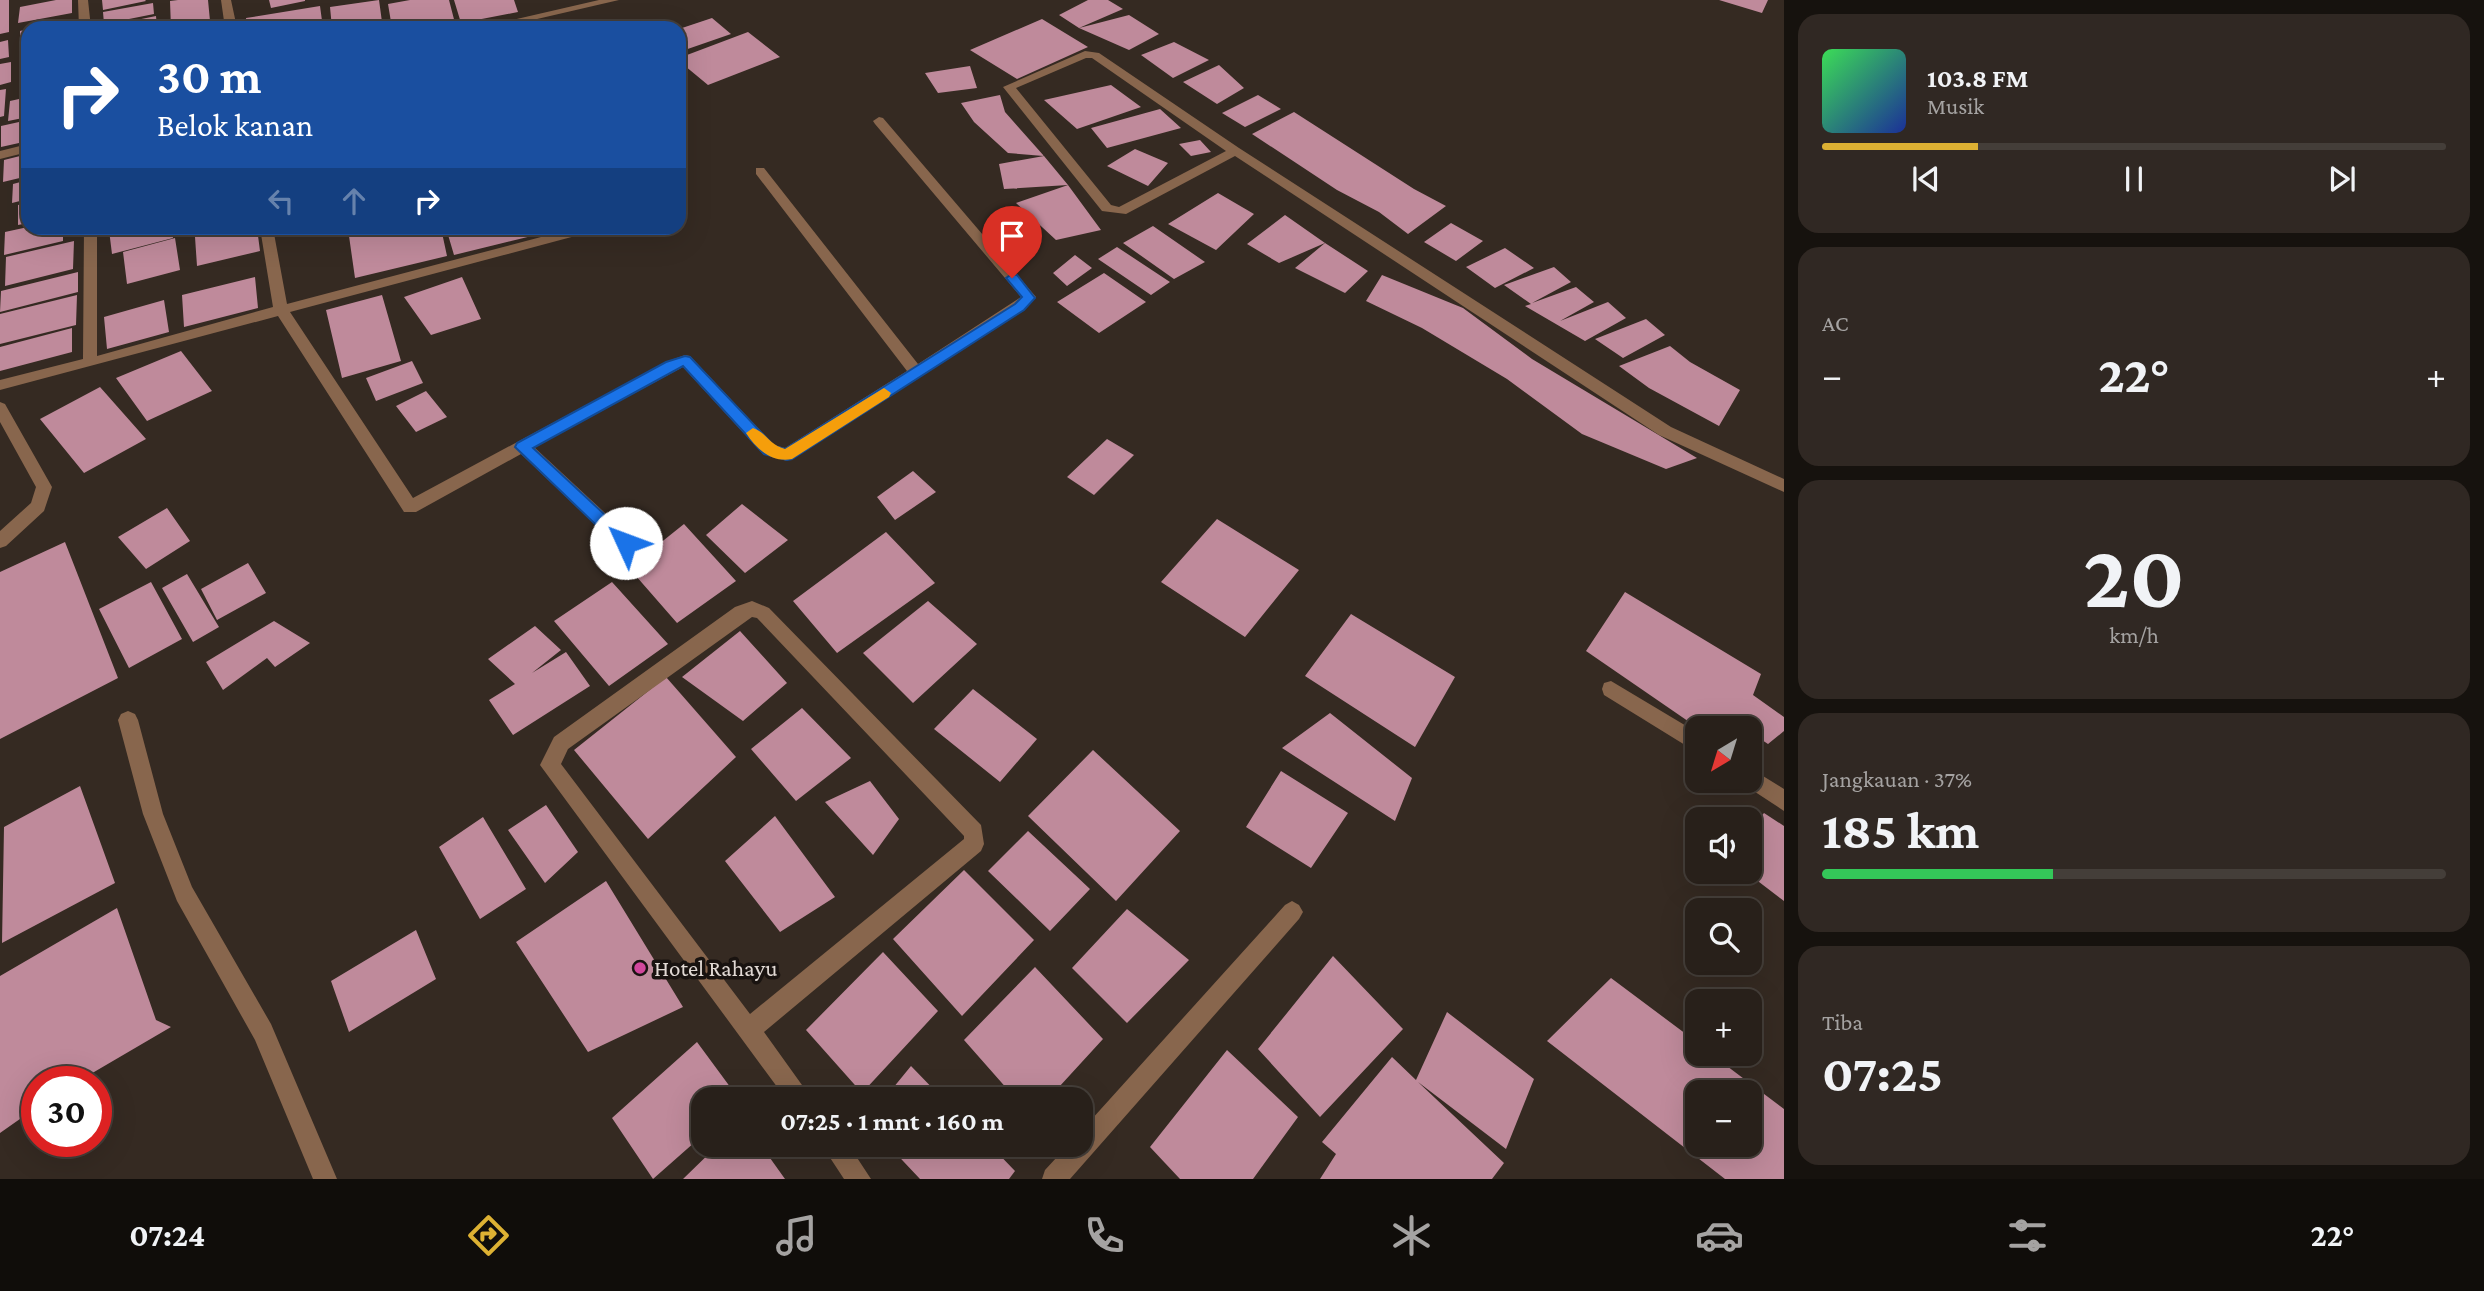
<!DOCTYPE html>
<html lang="id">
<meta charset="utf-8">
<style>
:root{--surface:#28201a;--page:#302823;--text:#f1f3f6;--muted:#a5a3a2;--line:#443e39;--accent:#ddb133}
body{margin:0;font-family:"Crimson Pro",serif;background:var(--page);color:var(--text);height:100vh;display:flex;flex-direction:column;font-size:26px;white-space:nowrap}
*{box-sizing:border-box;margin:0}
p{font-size:23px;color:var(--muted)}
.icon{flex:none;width:38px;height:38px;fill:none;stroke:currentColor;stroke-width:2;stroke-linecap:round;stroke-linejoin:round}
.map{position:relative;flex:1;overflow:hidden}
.panel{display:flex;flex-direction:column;gap:14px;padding:14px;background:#16120e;width:700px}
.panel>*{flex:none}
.banner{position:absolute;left:21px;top:21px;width:665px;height:214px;border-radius:21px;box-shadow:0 7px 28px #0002,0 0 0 2px var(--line);background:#1a4fa0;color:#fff;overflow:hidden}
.needle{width:46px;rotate:218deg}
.buttons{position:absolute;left:1685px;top:716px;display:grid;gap:14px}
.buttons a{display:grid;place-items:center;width:77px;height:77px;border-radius:14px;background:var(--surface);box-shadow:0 7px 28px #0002,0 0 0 2px var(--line);font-size:35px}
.speed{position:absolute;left:21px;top:1066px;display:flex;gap:14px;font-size:35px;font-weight:700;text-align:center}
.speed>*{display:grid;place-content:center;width:91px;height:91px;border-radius:50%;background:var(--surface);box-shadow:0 7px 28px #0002,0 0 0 2px var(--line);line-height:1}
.speed .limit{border:10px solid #d22;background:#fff;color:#111}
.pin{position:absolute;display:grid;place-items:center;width:60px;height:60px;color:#fff;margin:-72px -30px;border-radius:50% 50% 50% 0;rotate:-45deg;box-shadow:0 0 7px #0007}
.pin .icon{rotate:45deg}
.me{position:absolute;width:77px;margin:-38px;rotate:313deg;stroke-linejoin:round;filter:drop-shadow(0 0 5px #0008)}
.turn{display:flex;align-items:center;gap:24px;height:147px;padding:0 21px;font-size:32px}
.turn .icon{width:91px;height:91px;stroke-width:2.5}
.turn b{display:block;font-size:49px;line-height:60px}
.lanes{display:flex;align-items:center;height:66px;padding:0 21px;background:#0003;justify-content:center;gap:35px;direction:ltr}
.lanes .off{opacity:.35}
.big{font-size:52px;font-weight:700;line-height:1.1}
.panel .widget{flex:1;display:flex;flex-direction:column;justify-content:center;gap:10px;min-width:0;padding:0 24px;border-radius:21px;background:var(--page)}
.panel .dial{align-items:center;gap:0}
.dial b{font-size:91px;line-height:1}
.song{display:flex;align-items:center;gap:21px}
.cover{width:84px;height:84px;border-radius:10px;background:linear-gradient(135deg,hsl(130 70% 55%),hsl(230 70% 35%))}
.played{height:7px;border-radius:4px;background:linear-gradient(90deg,var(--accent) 25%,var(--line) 25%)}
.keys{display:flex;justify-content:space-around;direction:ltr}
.heat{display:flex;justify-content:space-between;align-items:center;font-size:38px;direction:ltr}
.charge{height:10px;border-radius:5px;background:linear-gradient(90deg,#34c759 37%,var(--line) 0)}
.trip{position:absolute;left:691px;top:1087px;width:402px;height:70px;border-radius:21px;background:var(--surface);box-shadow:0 7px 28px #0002,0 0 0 2px var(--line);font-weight:700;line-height:70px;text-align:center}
.tab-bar{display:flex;height:112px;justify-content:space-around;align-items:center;background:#100d0a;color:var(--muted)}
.tab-bar .icon{width:49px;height:49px}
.tab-bar .current{color:var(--accent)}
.tab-bar b{font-size:32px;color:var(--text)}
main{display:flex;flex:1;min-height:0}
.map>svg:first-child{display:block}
.building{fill:#bf8a9b;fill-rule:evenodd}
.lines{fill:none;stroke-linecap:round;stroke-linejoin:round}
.minor{fill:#88664d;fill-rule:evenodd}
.route{fill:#1a73e8;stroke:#114b97;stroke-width:2}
.slow{fill:#f59e0b}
.hotel-dot{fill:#d1479c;stroke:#191310;stroke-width:2.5}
.labels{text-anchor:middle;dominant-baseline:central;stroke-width:7;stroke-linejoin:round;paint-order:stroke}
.near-poi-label{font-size:23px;fill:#e1d9d4;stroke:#191310;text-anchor:start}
</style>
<main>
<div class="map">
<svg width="1784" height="1179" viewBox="0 0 1784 1179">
<rect width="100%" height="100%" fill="#352a22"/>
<path class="building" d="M0 0H9V32L0 34Z
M56 0H72V13L18 23 20 7Z
M102 0H145L146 1 103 10Z
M178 0H208L210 21 171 28 170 1Z
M269 0H305V1L271 8Z
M379 0 382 22 332 28 330 7Z
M410 0H449L456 27 392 28 388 4Z
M454 0H514L518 12 461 23Z
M1088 0H1108L1123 9 1079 28 1129 15 1159 34 1129 50 1079 28 1059 15Z
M1719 0H1768L1762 13Z
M153 3 154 14 104 24 103 12Z
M320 6 323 28H247L246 18Z
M156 16 157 28H107V26Z
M712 18 731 34 679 52V29Z
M1042 19 1088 47 1017 79 970 50Z
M73 20 74 28H40V27Z
M28 29V60L20 61V31Z
M748 32 780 57 708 85 679 61V58Z
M8 40 9 57 0 59V42Z
M1174 42 1209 60 1173 78 1141 55Z
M11 62V82L0 85V64Z
M28 65V94L22 95V66Z
M1219 65 1244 88 1217 104 1183 82Z
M970 66 977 88 938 93 925 73Z
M1111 85 1141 107 1077 129 1044 100Z
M6 89 4 116 0 117V90Z
M1000 95 1005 112 1044 156 1068 185 1004 189 999 164 1044 156 1008 153 974 122 961 103Z
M1258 95 1281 109 1245 127 1222 113Z
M28 97V117L8 121 10 101Z
M1160 109 1181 128 1107 148 1091 128Z
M1294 112 1414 189 1446 206 1408 234 1379 212 1337 190 1252 134Z
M28 120V141L1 147V126Z
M1200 140 1211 152 1191 156 1179 144Z
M1135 149 1168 163 1148 186 1107 166Z
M28 154V176L3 182 4 160Z
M28 180V199L12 203 13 184Z
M1068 185 1101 230 1056 240 1016 203Z
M1218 193 1254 214 1216 250 1168 224Z
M28 203V223L18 225V205Z
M1285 215 1325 243 1368 271 1345 293 1295 268 1325 243 1279 263 1247 244Z
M1451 223 1483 241 1456 261 1424 242Z
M1153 226 1205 262 1174 279 1123 243Z
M28 227 63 228V241L4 255 5 232Z
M120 228H171L173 238 112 254 109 230Z
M234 228H257L260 251 197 266 195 237Z
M356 228H441L447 256 355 278 348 229Z
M446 228H538L540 234 454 255Z
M175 238 180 270 127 284 123 252Z
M74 241 73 269 5 286 6 257Z
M1117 247 1170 282 1151 295 1098 259Z
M1505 248 1534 268 1495 288 1466 267Z
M1075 255 1092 268 1067 286 1053 273Z
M1554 267 1571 282 1532 303 1576 287 1594 302 1560 321 1608 302 1626 318 1585 341 1525 306 1531 304 1504 285Z
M78 272V292L0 312 1 291Z
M1104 273 1146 302 1099 333 1057 302Z
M1382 275 1463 308 1532 359 1697 458 1666 469 1582 434 1507 379 1422 328 1366 301Z
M255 277 258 308 184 327 182 295Z
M462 277 481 319 431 335 404 297Z
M77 295 76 325 0 344V314Z
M382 295 401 361 342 378 326 310Z
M164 300 169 332 107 349 104 317Z
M1646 319 1665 335 1623 358 1595 339Z
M72 328V352L0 371V347Z
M1670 346 1690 362 1740 390 1719 426 1649 388 1619 366Z
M181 351 212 391 147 421 116 378Z
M412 361 423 383 376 401 366 378Z
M100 387 146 439 84 473 40 419Z
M426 391 447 417 416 432 396 406Z
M1107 439 1134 455 1094 495 1067 477Z
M913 471 936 492 895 520 877 497Z
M742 504 788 540 745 573 706 535Z
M167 508 190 541 146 569 118 537Z
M1217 519 1299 570 1245 637 1161 582Z
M684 524 736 581 677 623 629 568Z
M886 532 935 583 837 653 793 601Z
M65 542 118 678 0 739V572Z
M248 563 266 593 217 620 201 589Z
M187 574 219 627 193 642 162 588Z
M151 582 182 639 129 668 99 609Z
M612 582 668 644 609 686 554 621Z
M1625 592 1761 674 1753 695 1784 717V731L1768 744 1750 732V728L1739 725 1733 728H1698L1586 651Z
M928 601 977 644 913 703 863 653Z
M1351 614 1455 677 1415 747 1305 676Z
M274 621 310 643 275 667 267 658 223 690 206 662Z
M535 626 561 650 532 673 566 652 590 686 513 735 489 700 515 684 488 659Z
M740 631 787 683 743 721 682 677Z
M666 677 736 757 648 839 574 750Z
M973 689 1037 739 1000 782 934 729Z
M802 708 851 758 796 801 751 749Z
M1330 713 1412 778 1395 821 1282 748Z
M1093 750 1180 831 1116 901 1028 816Z
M1281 771 1348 813 1311 868 1246 827Z
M870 781 899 819 873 855 825 802Z
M80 786 115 883 2 943 4 827Z
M546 805 578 852 545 883 508 830Z
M1764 813 1784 826V901L1746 872H1750V829Z
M775 816 835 897 780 932 725 861Z
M483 817 526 889 480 919 439 847Z
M1028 831 1090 889 1050 931 988 871Z
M964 870 1034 940 962 1016 893 939Z
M606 881 683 1007 588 1052 516 942Z
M117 908 156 1020 171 1027 77 1082H37V1107L0 1133V976Z
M1127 909 1189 960 1127 1023 1072 968Z
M416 930 436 979 349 1032 331 981Z
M883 952 938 1011 862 1093 806 1030Z
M1333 956 1403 1029 1320 1117 1258 1049Z
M1035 967 1103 1039 1048 1099H1016L964 1040Z
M1611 978 1698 1043V1054H1711L1784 1109V1179H1725L1547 1041ZM1698 1092H1750V1144H1698Z
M1447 1012 1534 1079 1506 1149 1418 1082 1504 1163 1492 1179H1320L1336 1154 1322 1142 1392 1057 1416 1080Z
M697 1042 739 1099H704V1134L653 1179 612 1118Z
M1227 1050 1298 1117 1253 1179H1180L1150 1147Z
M911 1066 943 1099H884Z
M719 1144H760L785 1179H683Z
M887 1144H989L1015 1171 1009 1179H920Z"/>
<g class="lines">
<path class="minor" d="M78 0H88L91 28H79Z
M221 0H231L237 28H225Z
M599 0H619L498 28H477Z
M1085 51 1099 53 1239 148 1671 427 1784 479V492L1659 435 1235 156 1126 214 1102 211 1003 87ZM1086 58H1092L1226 151 1119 207 1111 205 1016 88Z
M879 117 883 118 1036 297 1024 310 787 461 763 454 683 367 534 447 632 538 634 543 632 548H620L521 454 416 512H404L278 316 0 390V380L83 359 84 228H97V356L273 307 260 228H273L287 304 575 228H595L594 231 290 312 413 498 666 362 685 355 690 356 774 445 785 448 907 371 756 174V168H764L918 364 1021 297 875 124 873 121Z
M28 144V152L0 159V151Z
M679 181 685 185V191L679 195Z
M0 402 5 404 52 487 44 511 6 546 0 548V531L31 503 36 487 0 422Z
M752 601 769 608 981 825 984 844 981 851 764 1032 812 1099H786L540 765 554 737 735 607ZM752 617 757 618 964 836V839L750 1014 561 764 568 749Z
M1611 681 1698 733V753L1604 695 1602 689 1604 683Z
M128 711 135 714 138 720 163 814 192 887 271 1024 337 1179H313L255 1040 177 901 143 814 118 720 121 714Z
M1750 768 1784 789V811L1743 784 1742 780H1750Z
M1292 901 1299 905 1303 912 1299 919 1070 1179H1042L1045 1170 1069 1144H1082V1130L1285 905Z
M821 1144H848L871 1179H844Z"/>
</g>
<path class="route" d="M1012 274 1017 275 1035 298 1024 310 792 459 787 460 764 454 683 366 533 448 631 539 634 543 631 548H620L515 447 517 443 666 362 685 356 690 357 774 446 785 449 1015 304 1022 297 1006 278Z"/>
<path class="slow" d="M884 388 891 393 889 397 792 459C772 463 756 449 746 433L753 428C767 433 769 445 785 449Z"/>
<circle class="hotel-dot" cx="640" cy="968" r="7"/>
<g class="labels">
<g class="near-poi-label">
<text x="654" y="968">Hotel Rahayu</text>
</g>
</g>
</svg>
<div class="buttons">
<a><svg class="needle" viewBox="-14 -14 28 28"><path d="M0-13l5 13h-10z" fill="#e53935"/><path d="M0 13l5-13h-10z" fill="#a5a3a2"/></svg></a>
<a><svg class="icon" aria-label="sound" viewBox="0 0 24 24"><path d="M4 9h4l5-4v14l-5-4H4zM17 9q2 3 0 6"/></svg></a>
<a><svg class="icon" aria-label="search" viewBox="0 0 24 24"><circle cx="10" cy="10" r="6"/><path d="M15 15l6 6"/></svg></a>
<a>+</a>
<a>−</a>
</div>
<div class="speed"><div class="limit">30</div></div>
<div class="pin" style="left:1012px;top:278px;background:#d93025"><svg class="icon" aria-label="arrive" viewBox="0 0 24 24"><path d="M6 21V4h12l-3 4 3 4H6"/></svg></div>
<svg class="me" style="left:626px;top:543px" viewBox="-20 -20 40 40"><circle r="19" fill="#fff"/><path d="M0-13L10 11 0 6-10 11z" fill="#1a73e8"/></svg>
<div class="trip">07:25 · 1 mnt · 160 m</div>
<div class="banner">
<div class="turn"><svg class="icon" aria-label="right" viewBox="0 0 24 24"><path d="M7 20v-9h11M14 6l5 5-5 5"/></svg><div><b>30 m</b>Belok kanan</div></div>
<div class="lanes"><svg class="icon off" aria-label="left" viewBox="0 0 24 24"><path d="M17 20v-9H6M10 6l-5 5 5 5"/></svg><svg class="icon off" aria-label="ahead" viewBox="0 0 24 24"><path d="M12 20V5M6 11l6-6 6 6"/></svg><svg class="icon" aria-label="right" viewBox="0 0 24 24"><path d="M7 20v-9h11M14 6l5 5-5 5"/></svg></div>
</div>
</div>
<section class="panel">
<div class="widget">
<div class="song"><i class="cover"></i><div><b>103.8 FM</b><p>Musik</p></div></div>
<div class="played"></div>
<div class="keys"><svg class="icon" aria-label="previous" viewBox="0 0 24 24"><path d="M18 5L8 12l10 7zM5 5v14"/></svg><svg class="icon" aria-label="pause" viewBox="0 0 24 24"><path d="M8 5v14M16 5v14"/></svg><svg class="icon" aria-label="next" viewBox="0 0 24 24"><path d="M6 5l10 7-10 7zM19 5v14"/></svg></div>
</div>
<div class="widget"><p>AC</p>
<div class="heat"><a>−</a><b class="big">22°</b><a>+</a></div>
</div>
<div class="widget dial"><b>20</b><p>km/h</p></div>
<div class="widget"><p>Jangkauan · 37%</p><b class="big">185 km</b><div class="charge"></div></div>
<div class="widget"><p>Tiba</p><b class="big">07:25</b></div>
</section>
</main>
<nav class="tab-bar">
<b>07:24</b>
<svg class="icon current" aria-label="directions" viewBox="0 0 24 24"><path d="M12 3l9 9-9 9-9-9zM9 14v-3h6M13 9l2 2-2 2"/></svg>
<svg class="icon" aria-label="music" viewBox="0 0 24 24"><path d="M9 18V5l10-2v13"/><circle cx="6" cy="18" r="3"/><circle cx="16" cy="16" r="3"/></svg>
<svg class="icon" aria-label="phone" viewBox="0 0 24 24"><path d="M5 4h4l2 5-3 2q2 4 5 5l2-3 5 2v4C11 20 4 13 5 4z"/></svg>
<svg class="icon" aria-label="climate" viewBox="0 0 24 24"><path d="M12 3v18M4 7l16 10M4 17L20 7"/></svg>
<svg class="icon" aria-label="car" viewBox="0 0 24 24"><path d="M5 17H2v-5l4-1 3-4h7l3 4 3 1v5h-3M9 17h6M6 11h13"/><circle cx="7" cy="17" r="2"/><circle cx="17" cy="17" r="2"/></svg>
<svg class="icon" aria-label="filters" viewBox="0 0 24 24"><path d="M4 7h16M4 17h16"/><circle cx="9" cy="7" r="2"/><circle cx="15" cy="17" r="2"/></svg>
<b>22°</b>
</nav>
